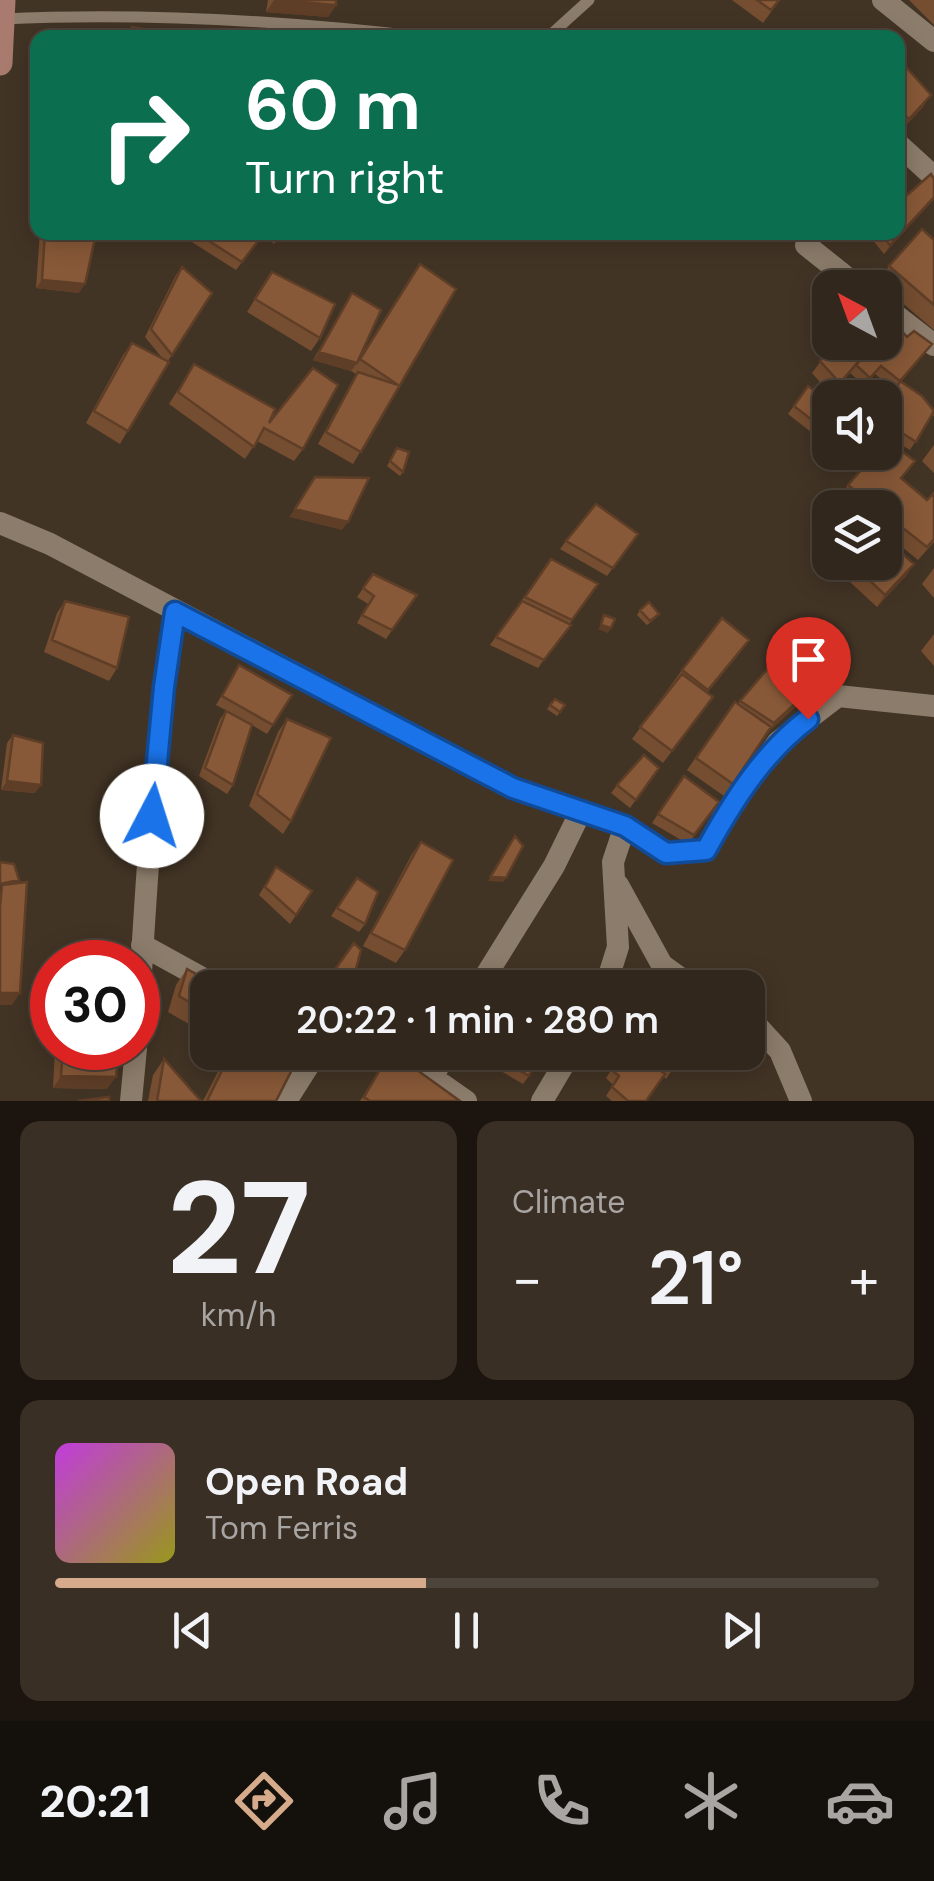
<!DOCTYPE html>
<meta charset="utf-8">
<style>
:root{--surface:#32271c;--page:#3a2f25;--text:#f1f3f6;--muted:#a8a5a3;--line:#4d443b;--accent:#d6ab8b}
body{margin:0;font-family:"DM Sans",sans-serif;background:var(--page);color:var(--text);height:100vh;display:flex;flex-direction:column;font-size:38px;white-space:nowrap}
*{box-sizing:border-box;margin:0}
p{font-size:32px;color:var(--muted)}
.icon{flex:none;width:55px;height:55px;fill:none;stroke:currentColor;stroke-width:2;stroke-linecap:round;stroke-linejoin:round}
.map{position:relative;height:1101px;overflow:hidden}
.side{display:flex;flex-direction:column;gap:20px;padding:20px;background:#1c150f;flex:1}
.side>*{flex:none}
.hud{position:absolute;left:30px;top:30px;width:875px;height:210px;border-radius:20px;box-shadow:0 5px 25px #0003,0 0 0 2px var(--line);background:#0b6e4f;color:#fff;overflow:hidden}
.needle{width:65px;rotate:319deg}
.tools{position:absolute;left:812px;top:270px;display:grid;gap:20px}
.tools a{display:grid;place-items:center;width:90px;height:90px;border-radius:20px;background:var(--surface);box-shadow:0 5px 25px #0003,0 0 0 2px var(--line);font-size:50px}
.speed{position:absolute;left:30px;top:940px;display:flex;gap:20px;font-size:50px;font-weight:700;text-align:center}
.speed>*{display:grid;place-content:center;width:130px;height:130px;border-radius:50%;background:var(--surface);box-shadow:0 5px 25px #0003,0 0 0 2px var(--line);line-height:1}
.speed .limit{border:15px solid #d22;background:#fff;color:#111}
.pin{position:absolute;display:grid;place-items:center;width:85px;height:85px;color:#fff;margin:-102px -42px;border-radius:50% 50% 50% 0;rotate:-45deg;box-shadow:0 0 10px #0007}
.pin .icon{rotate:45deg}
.me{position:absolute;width:110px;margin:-55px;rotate:5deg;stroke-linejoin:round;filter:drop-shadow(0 0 8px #0008)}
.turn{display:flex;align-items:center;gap:35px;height:210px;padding:0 50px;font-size:45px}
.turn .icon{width:130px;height:130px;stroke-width:2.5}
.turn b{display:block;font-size:70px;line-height:85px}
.big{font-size:75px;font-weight:600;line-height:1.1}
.side .widget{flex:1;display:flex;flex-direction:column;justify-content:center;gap:15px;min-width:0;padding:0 35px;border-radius:20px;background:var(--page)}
.side .dial{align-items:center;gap:0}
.dial b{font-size:130px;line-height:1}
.song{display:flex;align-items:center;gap:30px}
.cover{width:120px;height:120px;border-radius:15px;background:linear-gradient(135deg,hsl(290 70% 55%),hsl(60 70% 35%))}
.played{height:10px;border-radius:5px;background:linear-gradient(90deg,var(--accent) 45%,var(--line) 45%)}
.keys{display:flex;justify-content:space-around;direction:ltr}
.heat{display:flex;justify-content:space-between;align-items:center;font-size:55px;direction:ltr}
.side .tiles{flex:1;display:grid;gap:20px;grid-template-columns:1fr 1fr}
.widget:last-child{grid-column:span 2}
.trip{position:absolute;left:190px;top:970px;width:575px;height:100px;border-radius:20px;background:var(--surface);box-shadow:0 5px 25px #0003,0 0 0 2px var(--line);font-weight:600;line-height:100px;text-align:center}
.tab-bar{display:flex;height:160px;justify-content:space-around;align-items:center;background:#14100b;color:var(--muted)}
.tab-bar .icon{width:70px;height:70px}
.tab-bar .active{color:var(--accent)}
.tab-bar b{font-size:45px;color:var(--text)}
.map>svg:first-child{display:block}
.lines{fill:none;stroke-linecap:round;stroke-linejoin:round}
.service{stroke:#8c7c6b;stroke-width:11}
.minor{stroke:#8c7c6b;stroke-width:22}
.secondary{stroke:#a87b6e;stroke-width:25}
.wall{fill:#754d30}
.shaded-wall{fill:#5f3e27}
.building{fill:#885938;stroke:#5f3e27;stroke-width:2.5}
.route-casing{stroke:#114b97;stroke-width:25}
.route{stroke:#1a73e8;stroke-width:18}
</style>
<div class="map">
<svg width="934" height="1101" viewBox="0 0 934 1101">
<rect width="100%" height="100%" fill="#423425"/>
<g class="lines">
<path class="service" d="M2 19C145 12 290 21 432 38
M547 38 589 0"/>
<path class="minor" d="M883 0 934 41
M898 144 934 177
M806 245 860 288
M885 307 934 345
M0 523 50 544 513 788 625 826 666 853 706 850 725 814 778 742 838 696 934 706
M618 885 662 965 694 988
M142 945 220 988
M478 988 554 866 581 811
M605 988 618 947 613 862 625 826
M748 1016 780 1051 801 1101
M138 1023C146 886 154 748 175 612
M386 1052 433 1078 466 1101
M433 1078 445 1052
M131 1101 136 1048
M286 1101 317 1052
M542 1101 571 1052"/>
<path class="secondary" d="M0 63 3 0"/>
</g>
<path class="wall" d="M268 0H336V5L328 17 266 12Z
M732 0H780L763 23Z
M909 0H934V25Z
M898 58 923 107 901 131 898 128Z
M934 179V199L884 254 867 233 898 232Z
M40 232H67L79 293 36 288Z
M176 232H256L262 236 236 270Z
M262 232H282L274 244Z
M818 232H839L833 240Z
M934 240V330L878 282 889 266Z
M182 267 212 293 168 361 120 444 86 423 123 355 132 343 163 359 145 337 176 275Z
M272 272 320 338 311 351 247 312Z
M456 289 353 464 318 444 356 374 351 371 313 360 352 293 358 360Z
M830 305V342H885L894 322 907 337 926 352 901 382 934 409V416L932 415 910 450 890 438 894 431 885 425V408L895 390 875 374 865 386 850 373 831 395 812 373 827 353 810 332Z
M194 364 303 449 294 461 257 441 245 459 169 404Z
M808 386 830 403V447L788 414Z
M888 441 915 461 902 478 927 500 934 493V542L918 560 885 533V508H853L840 497 848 485 877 452H885V444Z
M934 445V473L922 461Z
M397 448 403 472 400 476 387 466Z
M838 452H851L846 459Z
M830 518V562L914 564 906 576 877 607 810 545Z
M638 534 607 576 560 549 566 541Z
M551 559 598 584 538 668 490 645Z
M934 568V598L922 584Z
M373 574 417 595 386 639 357 623 368 604 357 597Z
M65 601 117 668 109 681 44 652 57 613Z
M640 610 656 618 647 625 637 615Z
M934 634V666L921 651Z
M743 649 707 693 713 697 663 763 632 739 682 670Z
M777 658 803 700 768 732 724 796 687 770 735 702 738 704Z
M239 665 292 695 267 734 252 725 233 785 227 794 199 776 220 719 226 711 235 715 216 705Z
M555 699 565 705 557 716 547 709Z
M287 719 291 821 283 834 249 806 278 732Z
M13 735 35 793 1 790 7 743Z
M659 768 630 808 611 793 617 785Z
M684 776 719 802 688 844 652 823Z
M421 842 405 950 396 963 363 946 412 854Z
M276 867 312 891 290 924 259 895Z
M357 878 365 924 359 932 331 916Z
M354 943 352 984 348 988 331 976Z
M187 969 208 988V1035L168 1012 176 985Z
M55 1048H119L107 1089 53 1088Z
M228 1052H301L276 1101H203Z
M390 1052 460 1101H360Z
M473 1052H539L529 1076 523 1084 472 1054Z
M623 1052H684L666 1079 663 1076 646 1101H612L606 1096 613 1085 606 1078Z
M164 1059 201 1101H148L153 1075Z"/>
<path class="shaded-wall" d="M274 0 336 5 328 17 266 12Z
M931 95 923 107 901 131 909 119Z
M934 197V199L884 254 890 245Z
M42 280 85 284 79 293 36 288Z
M319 352 357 363 351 371 313 360Z
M295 509 348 522 342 530 289 517Z
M914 564 906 576 877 607 885 595Z
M601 625 611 628 608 633 598 629Z
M808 692 803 700 768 732 774 723Z
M7 781 41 785 35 793 1 790Z
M491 876 506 878 503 882 488 881Z
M0 993H20L12 1005H0Z
M61 1076 116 1077 107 1089 53 1088Z"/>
<path class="building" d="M277 0H336V5Z
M757 0H779L771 10Z
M132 27 188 38H132Z
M898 58 931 95 909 119 898 109Z
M931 174 934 179V197L890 245 879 232H898V203Z
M922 229 934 240V305L889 266Z
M45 232H67L74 236 96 234 85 284 42 280Z
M195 232H256L262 236 242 262Z
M420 264 456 289 361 452 326 432 358 372 398 385 360 359Z
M182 267 212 293 172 355 151 329Z
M272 272 335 304 320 338 255 299Z
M852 276 864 288H843Z
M352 293 381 310 357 363 319 352Z
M830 305V334L819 320Z
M885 308 896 318 885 331Z
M894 322 907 337 914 331 932 344 900 381 922 396 934 411 916 442 896 429 900 423 885 412 900 381 881 366 870 378 856 365 876 342H885V332Z
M836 342H875L840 383 820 361Z
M132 343 169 362 128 431 94 411Z
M194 364 275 409 269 423 313 368 338 385 303 449 264 428 254 447 178 392Z
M808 386 830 403V434L794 406Z
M888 441 915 461 901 478 927 500 934 493V539L927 547 885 514V508H877L848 485 877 452H885V444Z
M397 448 409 452 403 472 390 461Z
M315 477 369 478 348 522 295 509Z
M843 500 851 508H838Z
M596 504 638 534 613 568 566 541Z
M830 518V543L819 533Z
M885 538 914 564 885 595 850 562H885Z
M551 559 598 584 572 620 525 597Z
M373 574 417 595 392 630 362 615 374 596 363 588Z
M65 601 129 617 117 668 52 640Z
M522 601 571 625 544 660 496 637Z
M649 602 659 614 650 621 640 610Z
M604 615 615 619 611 628 601 625Z
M722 618 749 640 708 690 682 670Z
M777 658 808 692 774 723 740 701Z
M239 665 292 695 273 725 222 696Z
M682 674 713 697 672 751 640 727Z
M555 699 565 705 560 712 550 705Z
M735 702 771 727 733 784 696 758Z
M226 711 252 725 233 785 205 768Z
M287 719 331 738 291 821 257 794Z
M13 735 43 743 41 785 7 781Z
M644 755 659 768 636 800 617 785Z
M684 776 719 802 694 835 658 814Z
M515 836 523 846 506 878 491 876Z
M421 842 453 860 405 950 371 933Z
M0 862 14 864 19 880 0 884Z
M276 867 312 891 296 915 265 887Z
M357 878 378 892 365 924 337 908Z
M27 882 20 993H0V907L2 885Z
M354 943 361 950 352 984 334 971Z
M187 969 222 988H208V1013L179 996Z
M63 1048H119L116 1077 61 1076Z
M231 1052H301L276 1101H207Z
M390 1052H392L460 1101H370L364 1097Z
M489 1052H539L529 1076Z
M623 1052H636L665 1074 646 1101H628L612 1087 619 1076 612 1070Z
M649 1052H684L672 1071Z
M164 1059 201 1101H157Z
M109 1097V1101H78Z"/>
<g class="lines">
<defs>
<path id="route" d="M152 816 164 687 175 612 513 788 625 826 666 853 706 850C733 801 763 753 808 719"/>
</defs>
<use href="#route" class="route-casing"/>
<use href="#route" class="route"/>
</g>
</svg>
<div class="tools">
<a><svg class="needle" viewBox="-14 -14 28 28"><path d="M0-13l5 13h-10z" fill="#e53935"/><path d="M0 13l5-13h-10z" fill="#a8a5a3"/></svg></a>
<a><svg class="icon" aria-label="sound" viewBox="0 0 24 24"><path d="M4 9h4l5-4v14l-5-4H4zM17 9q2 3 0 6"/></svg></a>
<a><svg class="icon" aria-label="layers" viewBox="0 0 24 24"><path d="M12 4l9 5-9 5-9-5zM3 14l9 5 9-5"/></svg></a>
</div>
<div class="speed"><div class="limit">30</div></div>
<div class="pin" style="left:808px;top:719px;background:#d93025"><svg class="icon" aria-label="arrive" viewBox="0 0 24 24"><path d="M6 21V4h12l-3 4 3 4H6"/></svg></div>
<svg class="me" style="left:152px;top:816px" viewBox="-20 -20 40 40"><circle r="19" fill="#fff"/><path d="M0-13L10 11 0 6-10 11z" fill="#1a73e8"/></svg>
<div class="trip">20:22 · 1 min · 280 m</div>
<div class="hud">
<div class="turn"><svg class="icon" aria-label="right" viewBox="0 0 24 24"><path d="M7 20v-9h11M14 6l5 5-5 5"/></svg><div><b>60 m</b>Turn right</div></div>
</div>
</div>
<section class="side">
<div class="tiles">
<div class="widget dial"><b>27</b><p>km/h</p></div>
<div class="widget"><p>Climate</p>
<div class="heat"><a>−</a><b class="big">21°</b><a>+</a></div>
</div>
<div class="widget">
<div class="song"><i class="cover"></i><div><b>Open Road</b><p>Tom Ferris</p></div></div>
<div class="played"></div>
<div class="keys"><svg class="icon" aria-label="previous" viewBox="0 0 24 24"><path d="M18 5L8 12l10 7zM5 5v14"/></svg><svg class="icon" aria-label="pause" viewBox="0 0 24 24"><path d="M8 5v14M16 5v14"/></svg><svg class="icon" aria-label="next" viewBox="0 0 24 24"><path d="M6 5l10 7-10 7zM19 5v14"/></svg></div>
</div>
</div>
</section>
<nav class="tab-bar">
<b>20:21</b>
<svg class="icon active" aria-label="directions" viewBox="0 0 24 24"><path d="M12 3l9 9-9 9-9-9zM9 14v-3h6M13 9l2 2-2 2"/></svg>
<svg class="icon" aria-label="music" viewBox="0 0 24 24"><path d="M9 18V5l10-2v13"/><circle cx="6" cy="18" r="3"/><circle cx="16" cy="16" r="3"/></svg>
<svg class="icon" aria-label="phone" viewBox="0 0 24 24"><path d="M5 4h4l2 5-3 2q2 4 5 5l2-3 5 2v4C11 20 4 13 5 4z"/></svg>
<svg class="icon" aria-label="climate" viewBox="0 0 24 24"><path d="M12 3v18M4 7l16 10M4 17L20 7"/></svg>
<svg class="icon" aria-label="car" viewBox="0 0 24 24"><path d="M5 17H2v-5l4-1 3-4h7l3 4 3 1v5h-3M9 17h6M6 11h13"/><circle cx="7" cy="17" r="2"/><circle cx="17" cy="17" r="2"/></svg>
</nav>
